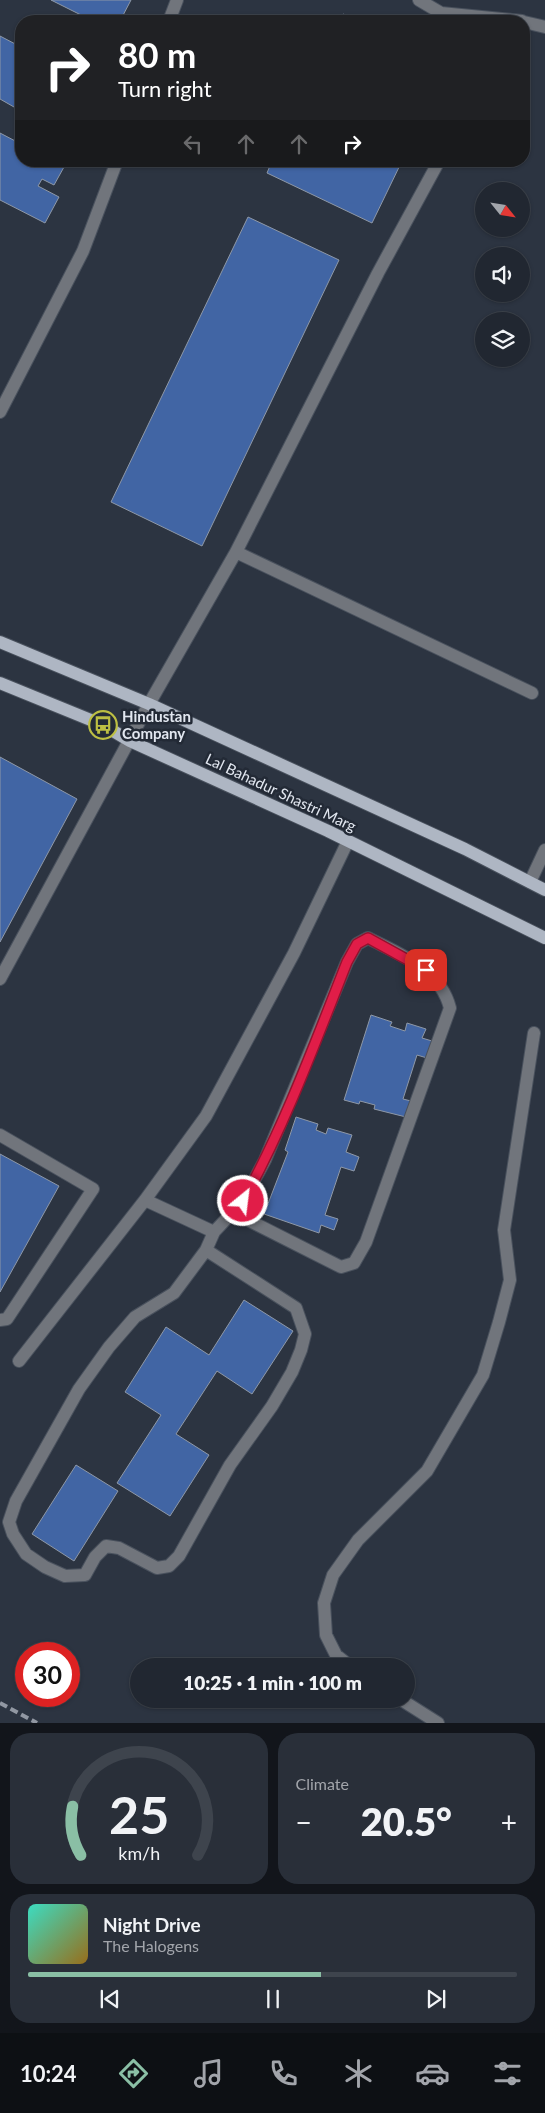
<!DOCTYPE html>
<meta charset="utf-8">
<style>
:root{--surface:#212731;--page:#292f39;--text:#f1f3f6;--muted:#a2a5ab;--line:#3e444d;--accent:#8abfa5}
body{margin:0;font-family:Lato,sans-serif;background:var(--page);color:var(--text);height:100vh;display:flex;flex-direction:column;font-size:19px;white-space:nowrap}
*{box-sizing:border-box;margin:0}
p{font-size:16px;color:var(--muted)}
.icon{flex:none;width:28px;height:28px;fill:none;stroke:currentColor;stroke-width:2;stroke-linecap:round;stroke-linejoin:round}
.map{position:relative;height:1723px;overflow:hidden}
.drawer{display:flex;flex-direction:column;gap:10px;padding:10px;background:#12151b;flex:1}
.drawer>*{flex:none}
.top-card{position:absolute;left:15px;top:15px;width:515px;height:152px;border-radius:20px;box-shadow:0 1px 4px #0004,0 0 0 1px var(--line);background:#202124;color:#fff;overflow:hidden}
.needle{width:32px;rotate:120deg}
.fabs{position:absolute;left:475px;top:182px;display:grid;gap:10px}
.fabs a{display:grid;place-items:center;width:55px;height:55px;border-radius:50%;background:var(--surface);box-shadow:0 1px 4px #0004,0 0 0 1px var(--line);font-size:25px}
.speed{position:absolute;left:15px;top:1642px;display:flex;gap:10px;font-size:25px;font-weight:700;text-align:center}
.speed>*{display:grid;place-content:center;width:65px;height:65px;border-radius:50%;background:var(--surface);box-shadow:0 1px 4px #0004,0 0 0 1px var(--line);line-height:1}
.speed .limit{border:8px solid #d22;background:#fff;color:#111}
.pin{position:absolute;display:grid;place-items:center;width:42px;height:42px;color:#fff;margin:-21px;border-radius:10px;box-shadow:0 2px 8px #0006}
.me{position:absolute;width:55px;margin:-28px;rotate:29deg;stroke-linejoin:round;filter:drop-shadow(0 0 4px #0008)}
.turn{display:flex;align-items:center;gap:18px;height:105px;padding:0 20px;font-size:22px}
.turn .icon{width:65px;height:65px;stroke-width:2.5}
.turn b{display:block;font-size:35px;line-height:42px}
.lanes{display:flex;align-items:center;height:48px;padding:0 20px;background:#0003;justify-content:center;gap:25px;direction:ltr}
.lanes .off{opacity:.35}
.big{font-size:38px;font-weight:800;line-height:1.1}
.drawer .widget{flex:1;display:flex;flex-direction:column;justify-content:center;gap:8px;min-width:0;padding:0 18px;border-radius:20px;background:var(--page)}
.drawer .dial{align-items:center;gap:0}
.dial svg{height:130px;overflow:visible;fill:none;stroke:var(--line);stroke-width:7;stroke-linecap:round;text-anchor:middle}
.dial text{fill:var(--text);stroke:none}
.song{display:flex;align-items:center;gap:15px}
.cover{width:60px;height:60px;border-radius:8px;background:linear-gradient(135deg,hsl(170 70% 55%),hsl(40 70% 35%))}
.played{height:5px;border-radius:2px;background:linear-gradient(90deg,var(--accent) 60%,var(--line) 60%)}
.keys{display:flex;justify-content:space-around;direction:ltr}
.heat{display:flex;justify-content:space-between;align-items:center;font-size:28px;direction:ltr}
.drawer .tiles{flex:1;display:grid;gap:10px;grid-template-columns:1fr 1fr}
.widget:last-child{grid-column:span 2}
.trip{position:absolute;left:130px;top:1658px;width:285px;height:50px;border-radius:25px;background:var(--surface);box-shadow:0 1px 4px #0004,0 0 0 1px var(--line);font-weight:800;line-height:50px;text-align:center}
.menu{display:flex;height:80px;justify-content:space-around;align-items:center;background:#0d1014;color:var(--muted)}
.menu .icon{width:35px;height:35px}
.menu .on{color:var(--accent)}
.menu b{font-size:22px;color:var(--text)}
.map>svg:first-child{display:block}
.building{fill:#4165a4;stroke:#8e98a7}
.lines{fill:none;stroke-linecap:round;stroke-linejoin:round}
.minor-casing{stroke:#49515d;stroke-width:14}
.major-casing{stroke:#49515d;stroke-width:14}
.minor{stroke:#71757c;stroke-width:12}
.major{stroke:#aeb6c3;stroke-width:12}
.rail{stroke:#9197a2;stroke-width:4;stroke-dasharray:8 4;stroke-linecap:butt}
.route-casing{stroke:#92132f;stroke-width:12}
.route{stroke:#e11d48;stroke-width:9}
.labels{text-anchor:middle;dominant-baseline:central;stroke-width:5;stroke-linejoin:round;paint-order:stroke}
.poi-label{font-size:15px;font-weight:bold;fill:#e2e7f0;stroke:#232a36;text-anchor:start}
.street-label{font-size:15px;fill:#e2e7f0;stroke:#232a36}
</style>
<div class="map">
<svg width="545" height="1723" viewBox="0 0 545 1723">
<rect width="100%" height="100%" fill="#2c3441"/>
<path class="building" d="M51 0H131L120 21H93Z
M343 14 359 21H340Z
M0 36 21 47V111L0 99Z
M0 133 21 144V161H54L64 167 54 185 42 179 38 186 59 197 45 223 0 200Z
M272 161H402L372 223 267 173Z
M248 217 339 260 202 546 111 502Z
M0 757 77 799 0 942Z
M371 1015 392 1022 390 1026 405 1031 407 1023 426 1029 422 1038 432 1041 427 1058 417 1055 403 1099 411 1101 406 1117 374 1109 375 1105 360 1101 359 1104 344 1100Z
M296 1117 318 1124 316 1130 326 1134 328 1128 352 1135 346 1152 359 1157 354 1171 341 1167 325 1215 338 1219 334 1230 321 1225 319 1233 264 1214 288 1152 285 1150Z
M0 1154 59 1186 0 1292Z
M244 1300 293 1331 252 1394 217 1371 176 1434 209 1455 170 1516 117 1483 161 1415 125 1392 166 1327 209 1355Z
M76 1465 118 1491 74 1561 32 1534Z"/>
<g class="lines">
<defs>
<path id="minor" d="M419 0 441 13 522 21
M169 21 177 0
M524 22 545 27
M0 412 83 251 117 161
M236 552 532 693
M530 882 545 850
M0 979 149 704 236 552 378 273 439 161
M0 1135 93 1189 7 1319 0 1320
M145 1200 214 1232 206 1250 174 1293 135 1317 109 1347 79 1389 16 1501 9 1522 13 1534 26 1554 45 1567 65 1576 85 1575 95 1557 106 1546 119 1548 157 1568 169 1566 179 1556 230 1465 272 1406 292 1372 301 1350 305 1334 296 1308 206 1250
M214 1232 243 1201 265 1160 347 962 357 944 368 938C401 955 440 969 450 1008L366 1242 354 1263 341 1267 234 1213
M19 1361 145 1200 206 1116 294 953 348 841
M350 1666 336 1655 326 1635 324 1603 333 1575 358 1540 427 1471 483 1375 499 1322 510 1280 504 1230 534 1033
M400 1699 438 1723"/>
<path id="major" d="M0 642 149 704 465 849 545 890
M0 683 103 725 130 741 328 831 545 938"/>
</defs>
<use href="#minor" class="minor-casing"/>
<use href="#major" class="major-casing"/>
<use href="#minor" class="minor"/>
<use href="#major" class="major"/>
<path class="rail" d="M0 1703 37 1723"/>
</g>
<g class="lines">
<defs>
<path id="route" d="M243 1201C285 1125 315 1043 347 962L357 944 368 938 426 970"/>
</defs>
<use href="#route" class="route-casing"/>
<use href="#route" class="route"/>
</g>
<defs>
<symbol id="bus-ring" viewBox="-11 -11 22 22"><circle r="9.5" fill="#232a36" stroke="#bdbf43" stroke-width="1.5"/><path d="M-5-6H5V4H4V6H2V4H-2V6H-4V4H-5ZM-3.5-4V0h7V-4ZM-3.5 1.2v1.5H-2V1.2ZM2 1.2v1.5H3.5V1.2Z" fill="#bdbf43"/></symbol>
</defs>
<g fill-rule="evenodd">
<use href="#bus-ring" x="87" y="709" width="32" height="32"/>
</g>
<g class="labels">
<g class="poi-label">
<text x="122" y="716">Hindustan<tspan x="122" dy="17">Company</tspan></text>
</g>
<g class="street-label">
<text transform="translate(281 792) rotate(25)">Lal Bahadur Shastri Marg</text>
</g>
</g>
</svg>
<div class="fabs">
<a><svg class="needle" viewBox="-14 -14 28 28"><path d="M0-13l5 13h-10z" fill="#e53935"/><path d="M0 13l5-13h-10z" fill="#a2a5ab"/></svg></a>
<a><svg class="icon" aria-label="sound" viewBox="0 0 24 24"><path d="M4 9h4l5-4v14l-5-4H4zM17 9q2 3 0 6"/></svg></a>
<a><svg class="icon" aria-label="layers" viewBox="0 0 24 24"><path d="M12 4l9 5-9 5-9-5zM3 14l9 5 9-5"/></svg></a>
</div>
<div class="speed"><div class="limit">30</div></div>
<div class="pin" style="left:426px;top:970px;background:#d93025"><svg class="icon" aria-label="arrive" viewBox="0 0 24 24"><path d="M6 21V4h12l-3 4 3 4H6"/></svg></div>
<svg class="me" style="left:243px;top:1201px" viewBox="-20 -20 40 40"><circle r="17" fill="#e11d48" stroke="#fff" stroke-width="3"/><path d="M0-11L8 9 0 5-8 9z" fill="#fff"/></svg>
<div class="trip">10:25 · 1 min · 100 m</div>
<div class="top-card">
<div class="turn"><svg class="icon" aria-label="right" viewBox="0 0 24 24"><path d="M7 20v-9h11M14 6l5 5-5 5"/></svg><div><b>80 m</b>Turn right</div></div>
<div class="lanes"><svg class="icon off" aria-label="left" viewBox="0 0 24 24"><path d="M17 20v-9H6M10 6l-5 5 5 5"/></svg><svg class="icon off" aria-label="ahead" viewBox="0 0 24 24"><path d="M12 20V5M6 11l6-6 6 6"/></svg><svg class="icon off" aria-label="ahead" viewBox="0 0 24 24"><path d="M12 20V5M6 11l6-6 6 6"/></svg><svg class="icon" aria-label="right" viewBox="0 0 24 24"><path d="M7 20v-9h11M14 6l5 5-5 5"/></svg></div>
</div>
</div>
<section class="drawer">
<div class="tiles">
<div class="widget dial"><svg viewBox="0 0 100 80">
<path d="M14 69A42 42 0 1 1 86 69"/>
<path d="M14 69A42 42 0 0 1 9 39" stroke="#8abfa5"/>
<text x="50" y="56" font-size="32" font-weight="700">25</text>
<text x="50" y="72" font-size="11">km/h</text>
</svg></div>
<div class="widget"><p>Climate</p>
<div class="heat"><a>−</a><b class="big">20.5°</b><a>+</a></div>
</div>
<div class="widget">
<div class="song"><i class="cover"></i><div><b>Night Drive</b><p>The Halogens</p></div></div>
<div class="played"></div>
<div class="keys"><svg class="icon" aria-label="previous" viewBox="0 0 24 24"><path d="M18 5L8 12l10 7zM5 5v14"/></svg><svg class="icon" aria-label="pause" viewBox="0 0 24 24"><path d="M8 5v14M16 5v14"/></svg><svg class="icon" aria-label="next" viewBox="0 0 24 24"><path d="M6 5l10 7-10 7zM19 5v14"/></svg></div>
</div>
</div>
</section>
<nav class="menu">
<b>10:24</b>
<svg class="icon on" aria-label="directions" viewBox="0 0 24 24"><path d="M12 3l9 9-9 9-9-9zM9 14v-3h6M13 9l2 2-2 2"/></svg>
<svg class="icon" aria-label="music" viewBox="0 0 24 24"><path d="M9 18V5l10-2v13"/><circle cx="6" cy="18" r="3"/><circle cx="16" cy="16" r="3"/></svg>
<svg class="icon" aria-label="phone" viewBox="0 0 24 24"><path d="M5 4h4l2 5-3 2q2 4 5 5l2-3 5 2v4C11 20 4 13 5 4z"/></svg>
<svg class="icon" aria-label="climate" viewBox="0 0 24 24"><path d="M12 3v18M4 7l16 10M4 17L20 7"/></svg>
<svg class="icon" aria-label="car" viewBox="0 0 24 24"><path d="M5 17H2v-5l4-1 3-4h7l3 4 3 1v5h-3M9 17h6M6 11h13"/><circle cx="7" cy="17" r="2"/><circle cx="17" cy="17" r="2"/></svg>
<svg class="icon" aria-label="filters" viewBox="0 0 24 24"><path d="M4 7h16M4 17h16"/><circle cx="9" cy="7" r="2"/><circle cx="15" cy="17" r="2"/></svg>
</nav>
